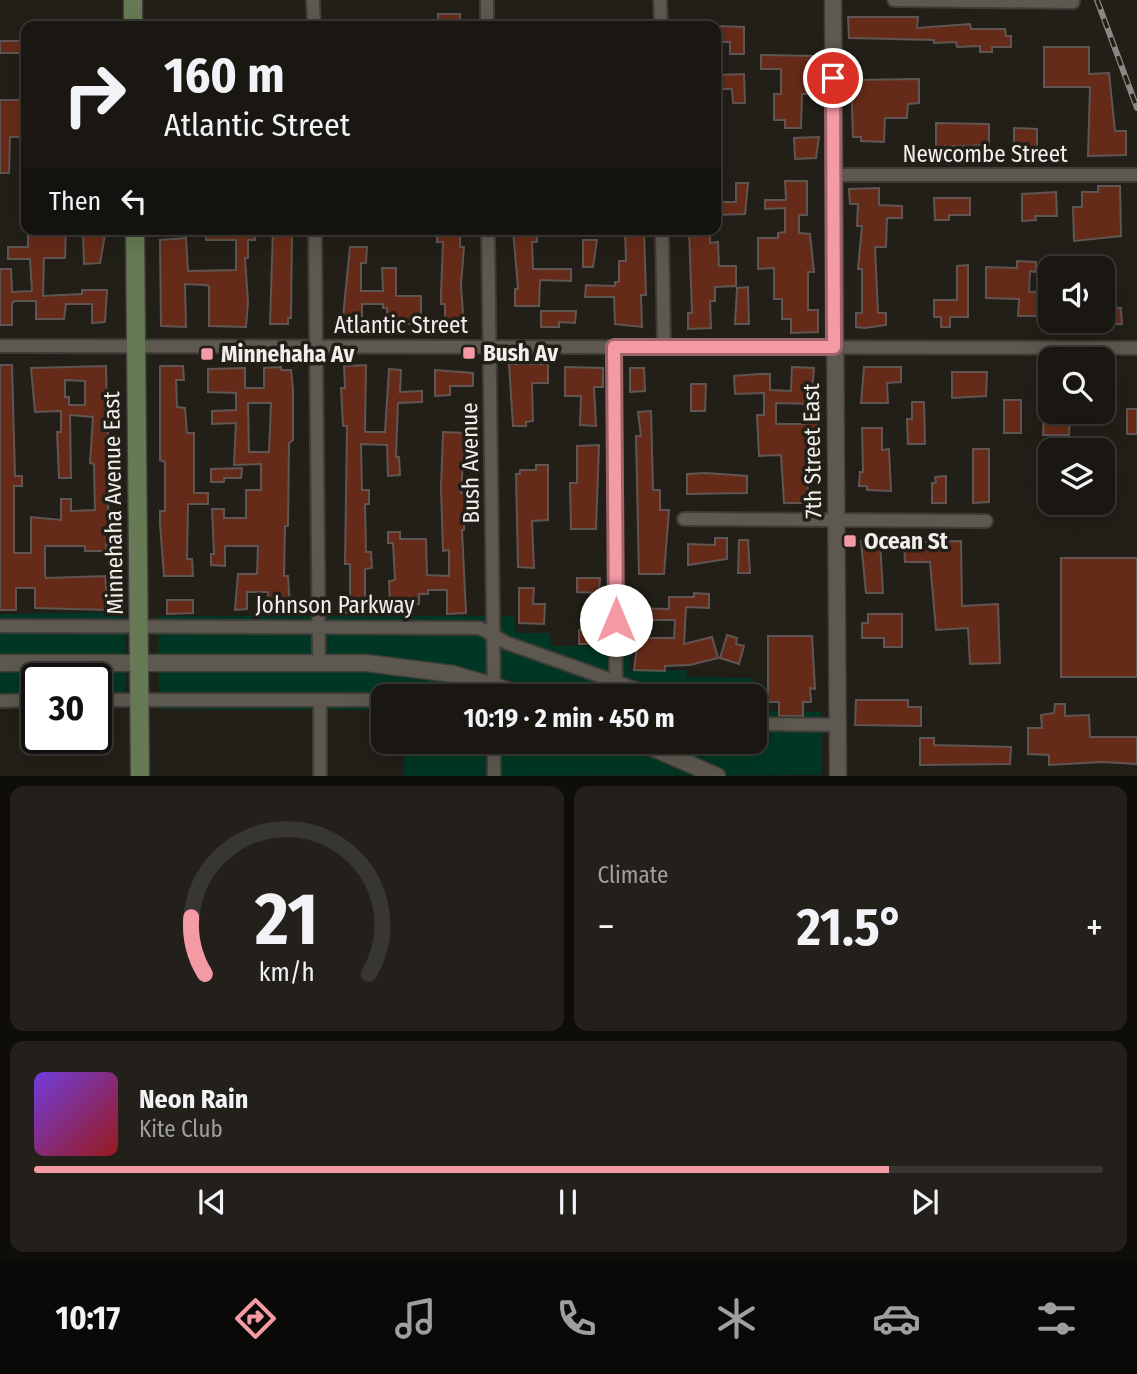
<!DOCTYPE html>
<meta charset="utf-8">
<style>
:root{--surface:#1a1712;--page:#23201b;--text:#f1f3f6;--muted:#9f9f9f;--line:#383632;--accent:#f49aa5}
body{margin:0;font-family:"Fira Sans Condensed",sans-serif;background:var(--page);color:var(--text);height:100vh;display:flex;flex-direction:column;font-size:26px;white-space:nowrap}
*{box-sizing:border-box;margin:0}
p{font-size:23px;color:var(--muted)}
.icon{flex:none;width:38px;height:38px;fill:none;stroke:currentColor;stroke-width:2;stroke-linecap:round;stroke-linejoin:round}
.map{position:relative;height:776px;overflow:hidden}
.details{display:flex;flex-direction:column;gap:10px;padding:10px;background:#0e0d0a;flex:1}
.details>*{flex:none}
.hud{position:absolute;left:21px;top:21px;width:700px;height:214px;border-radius:14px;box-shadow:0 7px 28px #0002,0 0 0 2px var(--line);background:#1a1712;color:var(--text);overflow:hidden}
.buttons{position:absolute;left:1038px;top:256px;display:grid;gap:14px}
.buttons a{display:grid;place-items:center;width:77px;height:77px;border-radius:14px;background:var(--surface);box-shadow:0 7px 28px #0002,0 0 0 2px var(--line);font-size:35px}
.speed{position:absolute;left:21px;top:663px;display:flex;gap:14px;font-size:35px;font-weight:700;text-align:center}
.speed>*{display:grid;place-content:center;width:91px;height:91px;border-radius:50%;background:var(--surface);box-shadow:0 7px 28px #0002,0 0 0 2px var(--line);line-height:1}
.speed .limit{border:4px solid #111;border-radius:10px;background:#fff;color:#111}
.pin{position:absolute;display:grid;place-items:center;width:60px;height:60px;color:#fff;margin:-30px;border:4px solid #fff;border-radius:50%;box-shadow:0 2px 7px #0007}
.me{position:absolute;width:77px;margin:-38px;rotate:0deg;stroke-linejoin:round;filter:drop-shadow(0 0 5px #0008)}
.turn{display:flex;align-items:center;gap:24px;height:147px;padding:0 28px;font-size:32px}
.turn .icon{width:91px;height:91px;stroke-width:2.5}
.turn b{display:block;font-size:49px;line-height:60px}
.then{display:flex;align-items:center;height:66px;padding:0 28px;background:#0003;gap:14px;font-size:26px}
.big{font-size:52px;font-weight:700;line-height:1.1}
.details .widget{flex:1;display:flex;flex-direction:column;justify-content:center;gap:10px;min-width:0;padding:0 24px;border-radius:14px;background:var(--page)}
.details .dial{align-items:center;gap:0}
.dial svg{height:182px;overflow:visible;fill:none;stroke:var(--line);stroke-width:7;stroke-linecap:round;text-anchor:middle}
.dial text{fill:var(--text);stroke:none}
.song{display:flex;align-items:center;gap:21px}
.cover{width:84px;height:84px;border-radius:10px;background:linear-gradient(135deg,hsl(260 70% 55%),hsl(0 70% 35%))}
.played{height:7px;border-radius:4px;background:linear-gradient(90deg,var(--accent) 80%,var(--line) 80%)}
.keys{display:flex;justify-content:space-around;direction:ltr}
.heat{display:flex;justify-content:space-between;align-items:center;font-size:38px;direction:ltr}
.details .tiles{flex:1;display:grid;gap:10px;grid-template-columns:1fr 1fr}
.widget:last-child{grid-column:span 2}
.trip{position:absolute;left:371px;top:684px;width:396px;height:70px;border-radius:14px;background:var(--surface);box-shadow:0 7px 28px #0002,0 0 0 2px var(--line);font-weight:700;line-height:70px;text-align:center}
.menu{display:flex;height:112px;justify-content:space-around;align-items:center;background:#0a0907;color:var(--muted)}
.menu .icon{width:49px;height:49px}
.menu .selected{color:var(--accent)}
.menu b{font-size:32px;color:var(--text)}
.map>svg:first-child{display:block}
.green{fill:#003724}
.building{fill:#662b18;stroke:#605552;stroke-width:2;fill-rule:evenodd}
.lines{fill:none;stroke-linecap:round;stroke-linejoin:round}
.minor-casing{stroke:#3e3c37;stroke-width:16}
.tertiary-casing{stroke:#3e3c37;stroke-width:19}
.secondary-casing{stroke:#3e3c37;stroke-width:21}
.minor{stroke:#5d5950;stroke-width:12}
.tertiary{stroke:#5d5950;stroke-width:16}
.secondary{stroke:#667a55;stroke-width:18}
.rail-casing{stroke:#8a8882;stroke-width:6}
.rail{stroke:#221f18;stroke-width:3.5;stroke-dasharray:10;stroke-linecap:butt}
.route-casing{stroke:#9f646b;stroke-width:18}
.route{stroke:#f49aa5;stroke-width:12}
.poi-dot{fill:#f49aa5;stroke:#221f18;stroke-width:2.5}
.labels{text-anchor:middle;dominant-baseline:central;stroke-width:7;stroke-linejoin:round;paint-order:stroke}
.street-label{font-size:23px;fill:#f1efea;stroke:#221f18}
.poi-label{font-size:23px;font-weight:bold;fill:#f1efea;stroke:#221f18;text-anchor:start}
</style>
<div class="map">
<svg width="1137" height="776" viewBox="0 0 1137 776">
<rect width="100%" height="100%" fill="#221f18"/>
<path class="green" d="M125 612V708H96V679H37V709H0V614Z
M158 616H514L515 633H550L551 646H629V670H687L686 677 753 678V696H383V710L159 709Z
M754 711 822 712V775L404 776V742H754Z"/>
<path class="building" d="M438 14H460V26H438Z
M848 17H918L917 28 970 24 971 29H1005L1006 36H1011V47H992V52H980V46L957 47 956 42 934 43V40L849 38Z
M716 26 744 27V54H730V42H716Z
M0 41H26V53H0Z
M1044 47H1089V74L1109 73 1115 131H1126V155L1088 156 1090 87H1044Z
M761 55 816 56 812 94H802L801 128H785V120H774V94H781V69H761Z
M744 74 745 103H733L732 89H716V75Z
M919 79V103L908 104 907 118H885L884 142 861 141V137H853L851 80Z
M0 100H26V137H10L9 173H0Z
M936 123 989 124V145L936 147Z
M1014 128 1037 129V152H1014Z
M819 137 816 158 795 159 794 138Z
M785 181H807V215H799V233L810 234 814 272H808V310H818V332L791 333V319H782V299H774V268L758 269V238H778V233L785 232V208L765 209V200H786Z
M736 183H748L745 214 716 215V202H736Z
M1098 186H1120L1121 236 1074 241 1073 207H1082V192H1098Z
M879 188V205L902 206V218H887L886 247H875L878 313H886V325L865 328 856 327V313H862V269H858L862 226H857L858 204H850L849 189Z
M1056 192 1057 216H1035L1036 220 1022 221V194Z
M934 198H970V215H949V220H935Z
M28 229H66L65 258H44L43 296 82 294V290H107L105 322 92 323V304H66L64 319H36V301H15L12 303V325H0V269H11L12 292 32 291 30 259H8V247H28Z
M86 229H106L100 263 84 264 83 233Z
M206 229H255V240H248V258H245L248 302 246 327 209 326V286L205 285 185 284 186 327 161 326 160 240 186 238 188 271 236 270V240H206Z
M273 229H292L291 318H288V324H270Z
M437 229H460V247H464L461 285 464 327H445V304H441V294L443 242H437Z
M513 229H537V242H532L533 269H571V281L540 280 539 306H515V289H518Z
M625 229H644L646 295H641L642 327 615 324 614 297H585L586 285 615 286V282H619V261H626Z
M689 229H710V243L718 242 719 266H736V286L715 287V301H710L711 328 688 329V313H692Z
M583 240H597L593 267H583Z
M350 247H367L366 263H361V291H383L382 268H396V296H421V325L387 322V308H383V304H362V327H342Z
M1017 261 1036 262V272L1030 271 1029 292 1050 291V316H1018L1019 299 986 298V267L1017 268Z
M968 265V317H950V327H941V317H934V300H957V266Z
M748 287 749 324H735L737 288Z
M1115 301V308H1121L1122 324H1105L1104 302Z
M541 311H576L575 323 559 322V327H541Z
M509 364H548V383H532L533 421 526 422V426H513Z
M0 365H12L15 476H22V486H14V553H31V517L61 520V499H71V511L95 510 94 464 90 463 93 417 70 415 71 478H59L57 432H61V411L35 412 31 368 106 366 107 407H111L107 442 109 545H106V551H85V546H45V574L46 578 105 576 108 610 35 608V588H16V610H0ZM65 380 85 381V405H69V397H65Z
M366 365 365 432H385L389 369 401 370 400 392 422 391V402L398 403 396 457H399L400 475 388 476 387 445 361 444 362 490H369V504H365L366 552H371L372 568 365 569V596H372V613H346L347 596H350V564H345L347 426H343L341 388H345L344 366Z
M160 366H183L184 380H176L177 407 185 408 187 433H194V493H208V504H188L187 559H192L193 576H164L160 524V511H165V462L160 460Z
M281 367V370H291L293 389V440L289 443 288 526H285L284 576H288L290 606H286L287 610H268V592H247V609L235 610 238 574H257L258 546H225V566L211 565V554H214L212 509H224V518H246V490H261V464L234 465 236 423 212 424V411L236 410V393L208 392V369L245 368V388H264V368ZM248 403H271L269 452H249Z
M565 367 603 368V387H594L596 426 580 425 581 396H565Z
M792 367 814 368 811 404 776 403V424H804V419H818L813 459 807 458 808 503H784L781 455 759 456 757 415H764V393L735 394 734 376 758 374H770V390L791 391Z
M864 367H901V382L887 383 888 403H861Z
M630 368H644L645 391 630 392Z
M435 370 473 373V386H450V395L435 396Z
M952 372H987L986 396 952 398Z
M691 384H706L705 411H691Z
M1004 400H1021V433H1004Z
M912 402H924L925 444H908L907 419H912Z
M1127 409H1137V434H1127Z
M651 411 653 490H660V510H669L664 574H639L636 436H641L638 412Z
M1044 411H1070L1069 435H1043Z
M862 428H882V450L889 449 891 491 867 490V486H859L860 472H863Z
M443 432 465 433 461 493H466L464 530H462L466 613 447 614V590H428V594H419V604L390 605 389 581 395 580 393 543H388V532H400V539H426L427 575 449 576V550L443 551 441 488Z
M599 445 596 529H571L570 483H577V446Z
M973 449H989V502L973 503Z
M536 465H548V520L532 521 534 568 518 567 516 474H520V470H536Z
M242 468 241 478H224V482H211V469Z
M706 473 747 476V493L687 494V474Z
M946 476V503H932V483H936L935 477Z
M715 538H727V559L688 565V544L715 545Z
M739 540H748L750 573H738Z
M861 541H880L883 593H866Z
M961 541 962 606 998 604 1000 663 970 664 968 628 936 630 930 562H905L904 545H911V542Z
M1061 558H1137V677H1061Z
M577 578H600L599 593 577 592Z
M519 588H534L533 604H545L544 624 519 623Z
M694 593 709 594V608L686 607 684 644 712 637 718 658 690 665 665 666V671L634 670 638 638H674L675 620H633V608L669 609V597H694Z
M167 600H193V613L167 614Z
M868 614H902V647H884V638H862V623H868Z
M602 629V644H579V630Z
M727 635 737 638 736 644 744 646 739 664 720 658Z
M768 636H812L815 689 810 688 811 702H803V716H779V702H768Z
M856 700H908V707H921V726L855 725Z
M1055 704H1065V716L1089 715 1090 737H1137V764L1102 762 1049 765V755L1028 754V728H1042L1041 715 1054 713Z
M920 738H934V745L1011 747 1010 764 920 765Z"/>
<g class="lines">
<defs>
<path id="minor" d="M313 0 314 26
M487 0V26
M660 0 661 26
M894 0 1073 2
M833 175H1137
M315 229 319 662
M488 229 494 696
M662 229 664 347
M0 346 1137 348
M614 347 616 696
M684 519 986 521
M0 626 480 628 507 643 656 696
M96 700H383
M0 701 37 700
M320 701V776
M754 724 838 725
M494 742V776"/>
<path id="tertiary" d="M833 0 838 776
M0 663H366L453 674 528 696
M639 742 717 776"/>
<path id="secondary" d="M133 0V26
M135 229 140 776"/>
</defs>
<use href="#minor" class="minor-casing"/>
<use href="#tertiary" class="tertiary-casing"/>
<use href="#secondary" class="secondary-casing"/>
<use href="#minor" class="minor"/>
<use href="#tertiary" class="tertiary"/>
<use href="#secondary" class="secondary"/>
<defs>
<path id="rail" d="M1097 0 1137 108"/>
</defs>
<use href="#rail" class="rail-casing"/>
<use href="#rail" class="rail"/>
</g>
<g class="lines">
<defs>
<path id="route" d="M616 620 614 347H834L833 78"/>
</defs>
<use href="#route" class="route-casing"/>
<use href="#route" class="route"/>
</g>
<g class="poi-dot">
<rect x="462" y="346" width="14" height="14" rx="3.5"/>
<rect x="200" y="347" width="14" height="14" rx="3.5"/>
<rect x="843" y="534" width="14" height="14" rx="3.5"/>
</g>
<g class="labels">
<g class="street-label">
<text x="985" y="154">Newcombe Street</text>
<text x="401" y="325">Atlantic Street</text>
<text transform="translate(812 451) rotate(-91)">7th Street East</text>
<text transform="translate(470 463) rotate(-91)">Bush Avenue</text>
<text transform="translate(113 503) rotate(-91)">Minnehaha Avenue East</text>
<text x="335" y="605">Johnson Parkway</text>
</g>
<g class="poi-label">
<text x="483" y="353">Bush Av</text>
<text x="221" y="354">Minnehaha Av</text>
<text x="864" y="541">Ocean St</text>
</g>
</g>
</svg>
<div class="buttons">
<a><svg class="icon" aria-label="sound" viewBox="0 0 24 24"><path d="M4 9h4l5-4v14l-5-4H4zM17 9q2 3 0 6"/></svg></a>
<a><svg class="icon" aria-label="search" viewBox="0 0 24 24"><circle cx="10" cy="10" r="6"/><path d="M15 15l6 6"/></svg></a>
<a><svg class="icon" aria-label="layers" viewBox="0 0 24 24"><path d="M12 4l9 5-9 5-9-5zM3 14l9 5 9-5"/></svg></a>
</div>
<div class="speed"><div class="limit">30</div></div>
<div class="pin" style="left:833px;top:78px;background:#d93025"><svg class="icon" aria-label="arrive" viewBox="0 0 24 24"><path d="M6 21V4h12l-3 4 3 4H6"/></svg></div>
<svg class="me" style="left:616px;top:620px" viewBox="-20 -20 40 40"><circle r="19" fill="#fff"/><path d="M0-13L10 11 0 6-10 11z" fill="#f49aa5"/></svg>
<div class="trip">10:19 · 2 min · 450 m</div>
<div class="hud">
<div class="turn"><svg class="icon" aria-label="right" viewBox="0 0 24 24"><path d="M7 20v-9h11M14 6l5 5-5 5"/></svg><div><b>160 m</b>Atlantic Street</div></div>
<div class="then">Then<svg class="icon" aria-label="left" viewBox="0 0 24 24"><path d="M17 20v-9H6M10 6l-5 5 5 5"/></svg></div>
</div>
</div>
<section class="details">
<div class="tiles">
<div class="widget dial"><svg viewBox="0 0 100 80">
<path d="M14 69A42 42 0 1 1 86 69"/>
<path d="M14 69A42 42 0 0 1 8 44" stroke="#f49aa5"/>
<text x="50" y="56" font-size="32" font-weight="700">21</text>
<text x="50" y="72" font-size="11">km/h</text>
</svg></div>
<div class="widget"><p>Climate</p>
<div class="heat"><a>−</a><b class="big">21.5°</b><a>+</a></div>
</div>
<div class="widget">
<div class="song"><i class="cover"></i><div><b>Neon Rain</b><p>Kite Club</p></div></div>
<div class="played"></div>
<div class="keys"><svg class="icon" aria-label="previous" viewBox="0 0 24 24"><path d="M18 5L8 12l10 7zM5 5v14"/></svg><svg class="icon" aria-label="pause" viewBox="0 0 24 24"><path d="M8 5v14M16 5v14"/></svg><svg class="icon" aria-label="next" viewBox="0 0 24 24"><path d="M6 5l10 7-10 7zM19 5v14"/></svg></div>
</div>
</div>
</section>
<nav class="menu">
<b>10:17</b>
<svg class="icon selected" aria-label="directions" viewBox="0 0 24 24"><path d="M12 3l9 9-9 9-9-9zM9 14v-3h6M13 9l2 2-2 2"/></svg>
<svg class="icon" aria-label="music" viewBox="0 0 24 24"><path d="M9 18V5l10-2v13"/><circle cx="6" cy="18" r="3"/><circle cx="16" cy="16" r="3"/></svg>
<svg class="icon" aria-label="phone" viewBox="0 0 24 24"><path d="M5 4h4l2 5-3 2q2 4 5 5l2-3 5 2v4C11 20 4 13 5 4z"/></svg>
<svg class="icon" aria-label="climate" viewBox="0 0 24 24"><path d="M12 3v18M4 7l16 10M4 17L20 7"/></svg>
<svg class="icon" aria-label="car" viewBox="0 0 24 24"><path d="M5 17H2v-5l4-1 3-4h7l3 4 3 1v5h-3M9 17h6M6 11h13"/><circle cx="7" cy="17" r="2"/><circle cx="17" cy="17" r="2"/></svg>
<svg class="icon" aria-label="filters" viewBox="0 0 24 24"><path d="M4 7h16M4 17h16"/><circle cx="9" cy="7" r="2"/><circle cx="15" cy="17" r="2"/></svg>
</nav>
